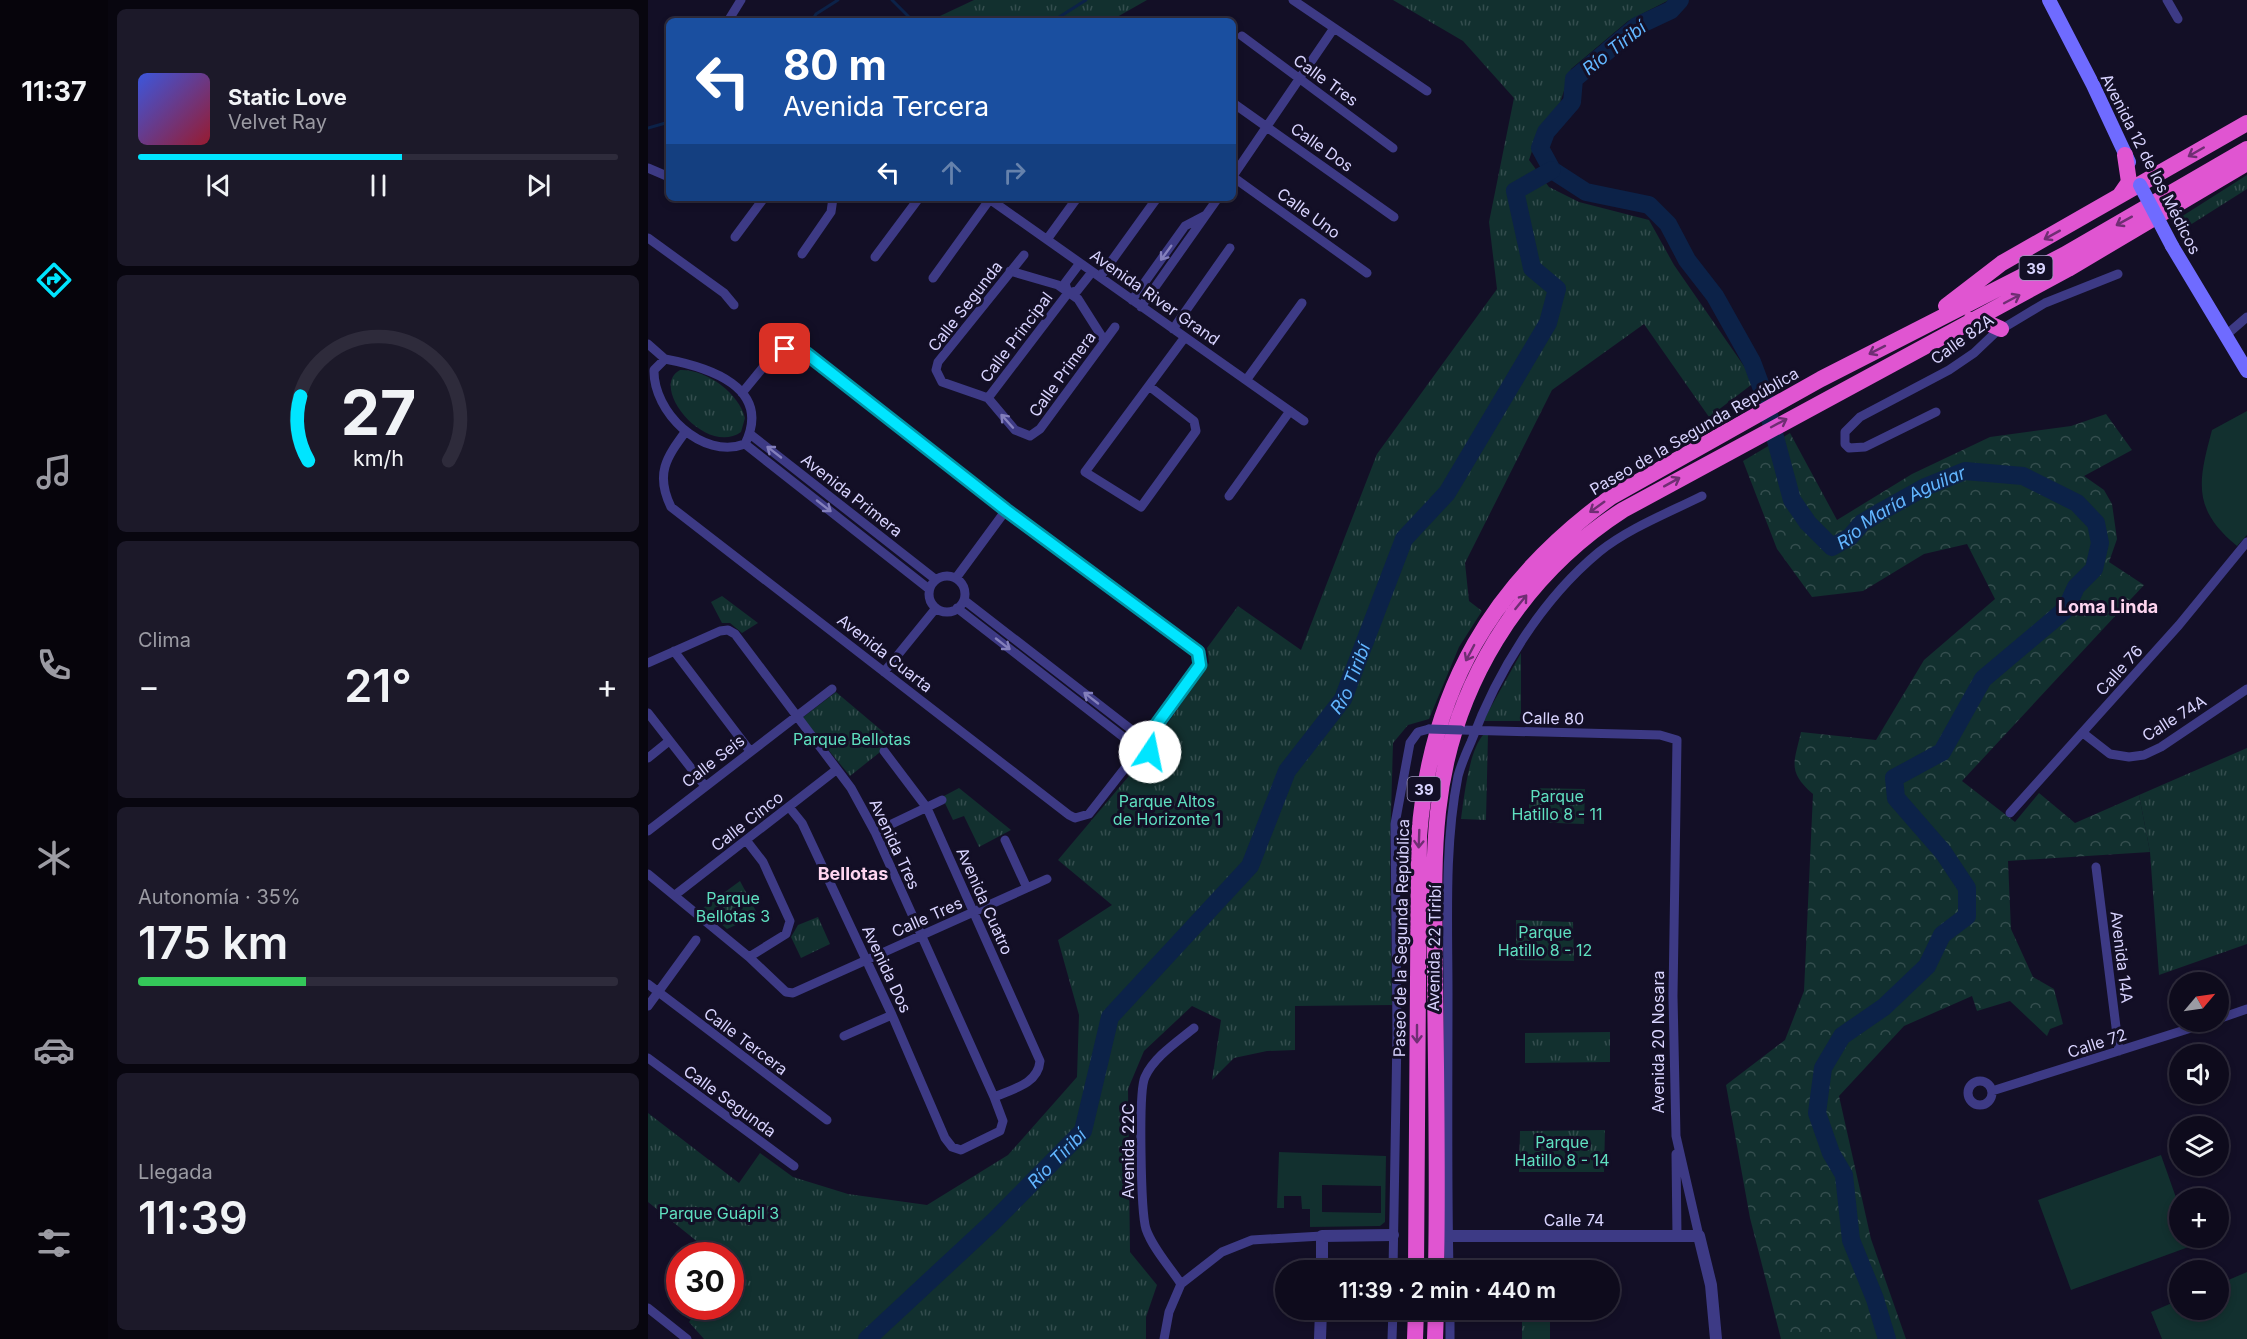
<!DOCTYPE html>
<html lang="es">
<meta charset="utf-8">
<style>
:root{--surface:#0e0b1c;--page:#1c1929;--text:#f1f3f6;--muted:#9b9ba3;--line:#2e2b3b;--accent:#00e5ff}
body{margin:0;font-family:Inter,sans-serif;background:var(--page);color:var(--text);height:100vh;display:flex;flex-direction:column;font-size:22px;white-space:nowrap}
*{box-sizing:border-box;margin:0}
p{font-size:20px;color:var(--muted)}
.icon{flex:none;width:33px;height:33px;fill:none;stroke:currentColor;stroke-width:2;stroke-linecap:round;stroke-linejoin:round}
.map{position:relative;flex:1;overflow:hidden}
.sheet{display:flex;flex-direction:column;gap:9px;padding:9px;background:#08060f;width:540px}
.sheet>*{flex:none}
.top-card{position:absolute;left:18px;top:18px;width:570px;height:183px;border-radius:9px;box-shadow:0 3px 9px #0003,0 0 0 2px var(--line);background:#1a4fa0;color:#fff;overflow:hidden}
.needle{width:39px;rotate:61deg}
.buttons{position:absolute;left:1521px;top:972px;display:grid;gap:12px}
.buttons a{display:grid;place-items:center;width:60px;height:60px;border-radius:50%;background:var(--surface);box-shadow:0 3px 9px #0003,0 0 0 2px var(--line);font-size:30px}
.speed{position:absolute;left:18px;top:1242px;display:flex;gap:12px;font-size:30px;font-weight:700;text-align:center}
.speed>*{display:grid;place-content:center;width:78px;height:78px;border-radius:50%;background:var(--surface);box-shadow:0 3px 9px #0003,0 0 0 2px var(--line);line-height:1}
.speed .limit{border:9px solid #d22;background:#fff;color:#111}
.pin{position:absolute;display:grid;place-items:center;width:51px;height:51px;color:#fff;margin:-26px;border-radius:12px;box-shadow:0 3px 9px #0006}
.me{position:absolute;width:66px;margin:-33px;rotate:11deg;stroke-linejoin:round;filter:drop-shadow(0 0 4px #0008)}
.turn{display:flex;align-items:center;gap:21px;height:126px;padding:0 18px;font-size:27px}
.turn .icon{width:78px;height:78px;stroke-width:2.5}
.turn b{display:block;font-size:42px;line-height:51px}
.lanes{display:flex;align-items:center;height:57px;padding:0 18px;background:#0003;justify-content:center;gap:30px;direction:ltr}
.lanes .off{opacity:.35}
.big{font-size:45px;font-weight:600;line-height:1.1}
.sheet .widget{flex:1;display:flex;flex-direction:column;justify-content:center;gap:9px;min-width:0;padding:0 21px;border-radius:9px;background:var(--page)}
.sheet .dial{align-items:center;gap:0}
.dial svg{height:156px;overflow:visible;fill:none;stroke:var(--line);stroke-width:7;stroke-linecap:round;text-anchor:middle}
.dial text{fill:var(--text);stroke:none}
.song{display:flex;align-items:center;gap:18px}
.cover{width:72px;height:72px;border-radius:9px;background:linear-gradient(135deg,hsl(230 70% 55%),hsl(350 70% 35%))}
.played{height:6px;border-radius:3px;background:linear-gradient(90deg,var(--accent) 55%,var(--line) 55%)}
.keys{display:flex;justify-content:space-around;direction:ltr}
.heat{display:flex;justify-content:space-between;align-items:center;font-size:33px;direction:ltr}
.charge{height:9px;border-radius:4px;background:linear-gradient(90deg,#34c759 35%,var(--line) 0)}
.trip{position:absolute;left:627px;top:1260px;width:345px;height:60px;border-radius:30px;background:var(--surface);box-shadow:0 3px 9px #0003,0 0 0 2px var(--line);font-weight:600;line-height:60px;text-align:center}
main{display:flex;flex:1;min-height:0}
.tabs{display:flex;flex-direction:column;width:108px;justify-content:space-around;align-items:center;background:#06040b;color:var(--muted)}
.tabs .icon{width:42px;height:42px}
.tabs .current{color:var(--accent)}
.tabs b{font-size:27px;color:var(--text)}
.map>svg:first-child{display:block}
.grass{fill:url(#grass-tufts)}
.forest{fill:url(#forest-crowns)}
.garden{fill:#12302f;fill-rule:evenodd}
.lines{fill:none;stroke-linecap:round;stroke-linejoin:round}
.stream{stroke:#0c2248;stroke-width:3}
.river{stroke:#0c2248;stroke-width:18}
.minor{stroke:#3d3a85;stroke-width:9}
.tertiary{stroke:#3d3a85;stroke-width:12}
.secondary{stroke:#6f6bff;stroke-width:14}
.trunk{stroke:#e055d1;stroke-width:16}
.minor-bridge{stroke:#3d3a85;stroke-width:9}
.secondary-bridge{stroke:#6f6bff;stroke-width:14}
.oneway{stroke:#6f2e73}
.oneway2{stroke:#837fbc}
.route-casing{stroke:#0095a6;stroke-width:15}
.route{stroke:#00e5ff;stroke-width:10}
.labels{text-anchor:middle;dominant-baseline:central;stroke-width:6;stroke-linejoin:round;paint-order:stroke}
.shield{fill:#130f26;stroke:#9e99be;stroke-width:1.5}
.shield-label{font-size:15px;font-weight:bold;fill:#d9d4ff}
.street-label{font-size:16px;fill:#d9d4ff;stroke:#130f26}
.park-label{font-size:16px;fill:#5fe0c0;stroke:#130f26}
.water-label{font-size:18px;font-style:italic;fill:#62b6ff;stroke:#130f26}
.neighbourhood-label{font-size:18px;font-weight:bold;fill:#ffd6f0;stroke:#130f26}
</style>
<main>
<nav class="tabs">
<b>11:37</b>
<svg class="icon current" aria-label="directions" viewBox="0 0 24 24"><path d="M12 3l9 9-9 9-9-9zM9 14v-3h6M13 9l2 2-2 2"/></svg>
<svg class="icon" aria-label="music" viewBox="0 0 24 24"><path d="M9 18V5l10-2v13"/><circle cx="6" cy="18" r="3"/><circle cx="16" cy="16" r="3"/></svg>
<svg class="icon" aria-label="phone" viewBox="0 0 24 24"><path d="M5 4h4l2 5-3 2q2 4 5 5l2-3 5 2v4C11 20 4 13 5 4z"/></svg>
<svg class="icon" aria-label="climate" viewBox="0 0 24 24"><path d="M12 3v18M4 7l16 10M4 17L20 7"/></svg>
<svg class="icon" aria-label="car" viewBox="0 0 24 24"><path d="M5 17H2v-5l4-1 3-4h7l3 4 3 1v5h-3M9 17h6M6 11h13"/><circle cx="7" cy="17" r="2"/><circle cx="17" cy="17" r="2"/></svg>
<svg class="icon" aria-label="filters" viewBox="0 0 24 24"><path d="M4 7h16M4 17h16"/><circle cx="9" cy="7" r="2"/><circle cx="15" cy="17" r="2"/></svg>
</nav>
<section class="sheet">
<div class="widget">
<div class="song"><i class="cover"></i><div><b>Static Love</b><p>Velvet Ray</p></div></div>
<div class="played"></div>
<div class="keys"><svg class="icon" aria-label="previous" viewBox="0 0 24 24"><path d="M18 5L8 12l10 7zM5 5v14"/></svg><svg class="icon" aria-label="pause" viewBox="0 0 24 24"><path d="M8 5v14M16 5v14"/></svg><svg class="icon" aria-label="next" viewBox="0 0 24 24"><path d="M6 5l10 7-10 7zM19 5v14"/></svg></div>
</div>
<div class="widget dial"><svg viewBox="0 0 100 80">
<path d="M14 69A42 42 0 1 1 86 69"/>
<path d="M14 69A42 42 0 0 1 10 36" stroke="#00e5ff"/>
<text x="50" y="56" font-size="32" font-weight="700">27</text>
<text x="50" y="72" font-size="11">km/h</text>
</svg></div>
<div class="widget"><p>Clima</p>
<div class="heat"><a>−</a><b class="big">21°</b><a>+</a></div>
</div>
<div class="widget"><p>Autonomía · 35%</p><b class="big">175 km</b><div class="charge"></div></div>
<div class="widget"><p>Llegada</p><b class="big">11:39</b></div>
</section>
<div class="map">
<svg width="1599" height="1339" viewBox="0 0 1599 1339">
<defs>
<pattern id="grass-tufts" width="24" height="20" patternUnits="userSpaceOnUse" patternTransform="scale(1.5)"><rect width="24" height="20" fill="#12302f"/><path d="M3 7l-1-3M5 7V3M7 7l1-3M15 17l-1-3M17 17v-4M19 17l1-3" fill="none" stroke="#344d4e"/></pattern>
<pattern id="forest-crowns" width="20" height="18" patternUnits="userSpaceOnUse" patternTransform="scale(1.5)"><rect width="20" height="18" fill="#12302f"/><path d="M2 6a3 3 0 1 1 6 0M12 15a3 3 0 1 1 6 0" fill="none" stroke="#344d4e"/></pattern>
</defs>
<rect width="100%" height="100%" fill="#130f26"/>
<path class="grass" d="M326 0H499L462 21H302L292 16Z
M745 0H1021L980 21 923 69 912 103 890 133 881 160 901 187 931 202 1001 220 1026 265 1107 382 1061 417 996 324 904 390 817 563 821 601 834 611 811 647 781 719 760 725 745 743 742 849 744 1005 647 1006V1050L619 1051 586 1058 564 1080 573 1020 544 1006 496 1051 480 1089 482 1252 509 1285 498 1317V1339H56L41 1322 52 1307 82 1306V1256L66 1255 0 1202V1113L91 1183 112 1153 145 1177 200 1194 279 1205 360 1155 429 1077 431 1015 410 940 464 905 410 860 491 764 504 762 516 752 515 730 561 663 559 648 590 606 653 650 729 454 849 289 841 222 866 98 815 41Z
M1599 175V189L1531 232 1525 222Z
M32 370C58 369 91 393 97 418L93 432C58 457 0 387 32 370Z
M74 596 110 623 94 633 82 623H74L63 602Z
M873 653V721H835Z
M188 692 246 741 202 776 154 718Z
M836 734H840L838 820 813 819C816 798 821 749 836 734Z
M1599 748V944L1511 975 1502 852 1491 795Z
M311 788 363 830 331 847 316 816 305 820 294 797Z
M881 788 937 789 936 824 881 822Z
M92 881 110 915 79 929 55 908Z
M170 917 182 944 153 958 143 937 150 925Z
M868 920 925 922 926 961 868 960Z
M962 1032V1062L877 1063V1033Z
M957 1130 956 1172H871L872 1131Z
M874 1316H902V1339H874Z"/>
<path class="forest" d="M1458 414 1484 450 1436 476 1456 490 1464 504 1469 539 1461 562 1496 585 1314 781 1367 822 1391 793 1427 823 1491 795 1502 852 1360 861 1363 929 1385 977 1406 989 1415 1024 1402 1029 1399 1036 1362 1001 1329 1011 1324 996 1256 1026 1191 1096 1223 1239 1258 1339H1133L1102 1218 1078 1085 1137 1040 1156 991 1165 794C1139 771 1146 763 1153 732L1228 740 1276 660 1347 599 1319 544 1276 554 1215 591 1164 597 1129 549 1095 461 1142 433 1189 520 1264 474 1342 437 1423 426Z"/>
<path class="garden" d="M1599 411V535L1589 546C1544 509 1550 482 1564 430Z
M631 1152 738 1156 737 1222 732 1226 662 1227V1209H654L653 1196H636V1208H629ZM674 1185 733 1186V1213L674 1212Z
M1513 1155 1531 1206 1532 1238H1543L1546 1245 1423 1290 1390 1200Z
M1599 1272V1339H1514L1503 1312 1531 1300 1532 1310H1570L1571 1284Z"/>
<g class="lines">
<path class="stream" d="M244 0 265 21
M164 21 168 14 190 0
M405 21 438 0
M0 128 21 122"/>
<g class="river">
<path id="s1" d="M1032 0 1023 10 989 26 926 79 924 102 898 132 892 148 904 170 938 192 1001 205 1020 224 1039 260 1067 296 1104 362 1114 389 1144 500 1160 523 1184 547 1202 537 1214 523 1234 511 1277 487 1317 471 1375 476 1429 503 1448 523 1452 543 1446 569 1428 587 1418 609 1335 679 1294 752 1246 778 1248 798 1295 852 1319 888V916L1294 935 1279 966 1236 1007 1194 1036 1175 1068 1169 1113 1183 1153 1196 1175 1203 1240 1227 1299 1239 1339"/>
<path id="s2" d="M219 1339 346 1221 435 1131 462 1017 602 866 639 771 695 699 756 539 799 493 900 323 909 289 884 268 867 191 904 170"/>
</g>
<path class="minor" d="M645 0 779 91
M1519 0 1530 19
M80 21 93 0
M594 36 745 148
M585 103 746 217
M0 168 21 177
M585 176 686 28
M585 177 719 273
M340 198 656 421
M87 237 116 198
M0 238 76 293 86 305
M400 238 429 198
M154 254 183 212 185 198
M376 255 290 362 288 370 294 382 340 398 367 430 382 436 392 429 467 327
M227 257 271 198
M362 271 410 285 430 299 456 340
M452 277 509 198
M285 278 342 199
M420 293 417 283 432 263
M484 300 537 226 558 215
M493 307 570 198
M525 329 582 248
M1577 336 1599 317
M0 344 17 359
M17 359C60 367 125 387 97 444 54 460 5 412 6 370Z
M599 379 654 303
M501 386 546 421 548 431 493 507 437 472 537 337
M94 393 126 354 147 348 159 354 358 510 550 652 552 665 501 735
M340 398 420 293 429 291 444 272
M1288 412 1217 447 1201 448 1197 444V432L1212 417 1301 370 1326 353 1347 333 1397 303 1470 274
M38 431C18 458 7 474 23 507L421 815 427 818 441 814 488 754
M102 434 287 579
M97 444 281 589
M581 496 642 411
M281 594a18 18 0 1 1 36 0a18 18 0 1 1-36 0Z
M308 578 358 510
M316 600 489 734
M309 608 483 743
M26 651 102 751
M0 663 72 631 80 630 87 634 203 788 227 832 346 1097
M236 672 288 608
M0 713 57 786
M813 730 1012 735 1029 740 1025 996 1028 1136 1051 1236
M483 744a11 11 0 1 1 22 0a11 11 0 1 1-22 0Z
M1435 733 1462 754 1481 757 1496 755 1513 747 1599 689
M0 758 21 741
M141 807 154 823 244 1015 297 1138 304 1147 313 1150 352 1131 355 1121 346 1097C365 1089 390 1084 392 1061L279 808 236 751
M1362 813 1531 625 1599 542
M0 831 184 689
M227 832 294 800
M98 840 115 862 142 921 138 934 101 957
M357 840 379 888
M1448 867 1471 1051
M0 874 101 957 138 992 145 993 399 879
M27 895 188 770
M0 984 179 1120
M0 1006 48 940
M1570 1019 1599 1009
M196 1036 244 1015
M0 1058 146 1166
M1320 1093a12 12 0 1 1 24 0a12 12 0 1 1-24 0Z
M1344 1091 1562 1022
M1028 1154 1029 1236
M745 1270 749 1034 747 824 762 743 770 732 781 729
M801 1270C799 1178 800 1086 800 994 800 922 796 846 810 776 813 765 818 753 823 742 849 672 893 600 951 552 981 528 1020 513 1054 496
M533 1284C522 1267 505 1249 498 1229 493 1213 490 1091 497 1077 506 1057 529 1042 546 1028
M0 1308 39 1339
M802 1310V1339
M516 1339 521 1312 533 1284 574 1252 604 1240 674 1236
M744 1339 745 1310"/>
<path class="tertiary" d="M800 1236H1051L1063 1285 1068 1339
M674 1270V1236L745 1235
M672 1339 673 1310"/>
<path class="secondary" d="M1401 0 1445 85 1481 162
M1524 246 1599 371"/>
<path class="trunk" d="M1472 195 1481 182 1477 155
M1298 306 1354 263 1599 123
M1323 320 1342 324 1353 329
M768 1270 771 837C782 690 844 583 963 497L1173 379 1416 255 1599 149
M788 1270C790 1174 788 1077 787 980 787 924 784 868 790 812 803 688 870 578 975 510L1420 269 1599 163
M767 1339 768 1310
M787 1339 788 1310"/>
<path class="minor-bridge" d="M781 729 813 730"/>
<path class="secondary-bridge" d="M1492 185 1524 246"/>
</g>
<defs><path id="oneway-shaft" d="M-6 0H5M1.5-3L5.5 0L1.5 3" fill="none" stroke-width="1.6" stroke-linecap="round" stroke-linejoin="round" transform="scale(1.5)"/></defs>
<g class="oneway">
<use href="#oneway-shaft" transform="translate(1548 152) rotate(150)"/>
<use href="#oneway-shaft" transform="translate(1476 221) rotate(151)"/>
<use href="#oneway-shaft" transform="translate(1404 235) rotate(151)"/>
<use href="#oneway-shaft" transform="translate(1364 299) rotate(-28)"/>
<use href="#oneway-shaft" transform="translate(1229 350) rotate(153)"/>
<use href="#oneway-shaft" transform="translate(1131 423) rotate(-28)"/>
<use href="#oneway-shaft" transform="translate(1024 482) rotate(-29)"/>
<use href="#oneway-shaft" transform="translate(949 507) rotate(144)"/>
<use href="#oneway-shaft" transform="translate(873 602) rotate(-51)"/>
<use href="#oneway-shaft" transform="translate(822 653) rotate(118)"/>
<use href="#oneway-shaft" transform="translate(771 839) rotate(92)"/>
<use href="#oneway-shaft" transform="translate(769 1034) rotate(90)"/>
</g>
<g class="oneway2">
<use href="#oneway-shaft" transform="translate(518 253) rotate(126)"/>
<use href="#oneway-shaft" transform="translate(359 421) rotate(-132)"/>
<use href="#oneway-shaft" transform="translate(126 452) rotate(-142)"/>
<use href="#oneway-shaft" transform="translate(176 506) rotate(38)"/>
<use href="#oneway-shaft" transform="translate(355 644) rotate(38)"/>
<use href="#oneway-shaft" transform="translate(443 698) rotate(-142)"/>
</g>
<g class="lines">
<defs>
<path id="route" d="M137 349 147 348 159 354 358 510 550 652 552 665 501 735 505 745 502 752"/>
</defs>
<use href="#route" class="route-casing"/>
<use href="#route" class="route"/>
</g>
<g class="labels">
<g class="shield">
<rect x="1371.5" y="256" width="33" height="24" rx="4.5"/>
<rect x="759.5" y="777" width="33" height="24" rx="4.5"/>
</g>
<g class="shield-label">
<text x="1388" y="268">39</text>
<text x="776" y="789">39</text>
</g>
<g class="street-label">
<text transform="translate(678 80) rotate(36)">Calle Tres</text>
<text transform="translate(674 147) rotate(35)">Calle Dos</text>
<text transform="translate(1503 164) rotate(63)">Avenida 12 de los Médicos</text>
<text transform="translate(661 213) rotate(36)">Calle Uno</text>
<text transform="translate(507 297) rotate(35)">Avenida River Grand</text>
<text transform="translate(317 306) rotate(-52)">Calle Segunda</text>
<text transform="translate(368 337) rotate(-53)">Calle Principal</text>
<text transform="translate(1314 339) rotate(-36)">Calle 82A</text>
<text transform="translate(414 374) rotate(-54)">Calle Primera</text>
<text transform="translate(1046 431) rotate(-30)">Paseo de la Segunda República</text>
<text transform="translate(204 495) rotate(38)">Avenida Primera</text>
<text transform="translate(237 653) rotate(38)">Avenida Cuarta</text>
<text transform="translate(1471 670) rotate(-48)">Calle 76</text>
<text transform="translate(905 718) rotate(1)">Calle 80</text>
<text transform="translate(1526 718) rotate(-32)">Calle 74A</text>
<text transform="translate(65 761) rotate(-38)">Calle Seis</text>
<text transform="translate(99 821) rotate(-38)">Calle Cinco</text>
<text transform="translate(247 844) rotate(65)">Avenida Tres</text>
<text transform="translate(337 901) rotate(66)">Avenida Cuatro</text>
<text transform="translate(279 917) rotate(-24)">Calle Tres</text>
<text transform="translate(753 938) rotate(-89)">Paseo de la Segunda República</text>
<text transform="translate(786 948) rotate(-89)">Avenida 22 Tiribí</text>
<text transform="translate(1474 957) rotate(83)">Avenida 14A</text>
<text transform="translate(239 969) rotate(65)">Avenida Dos</text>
<text transform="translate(98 1041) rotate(37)">Calle Tercera</text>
<text transform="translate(1010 1042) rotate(-90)">Avenida 20 Nosara</text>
<text transform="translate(1449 1043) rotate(-18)">Calle 72</text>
<text transform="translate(82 1101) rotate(36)">Calle Segunda</text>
<text transform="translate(480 1151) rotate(-90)">Avenida 22C</text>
<text x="926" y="1220">Calle 74</text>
</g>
<g class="park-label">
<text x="204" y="739">Parque Bellotas</text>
<text x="909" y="796">Parque<tspan x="909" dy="18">Hatillo 8 - 11</tspan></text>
<text x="519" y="801">Parque Altos<tspan x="519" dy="18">de Horizonte 1</tspan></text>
<text x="85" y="898">Parque<tspan x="85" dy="18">Bellotas 3</tspan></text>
<text x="897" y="932">Parque<tspan x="897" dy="18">Hatillo 8 - 12</tspan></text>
<text x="914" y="1142">Parque<tspan x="914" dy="18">Hatillo 8 - 14</tspan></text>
<text x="71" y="1213">Parque Guápil 3</text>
</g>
<g class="water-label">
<text transform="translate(966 48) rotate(-38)">Río Tiribí</text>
<text stroke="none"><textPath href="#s1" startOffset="818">Río María Aguilar</textPath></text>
<text stroke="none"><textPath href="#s2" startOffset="838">Río Tiribí</textPath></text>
<text stroke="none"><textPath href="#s2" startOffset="262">Río Tiribí</textPath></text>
</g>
<g class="neighbourhood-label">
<text x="1460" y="606">Loma Linda</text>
<text x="205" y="873">Bellotas</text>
</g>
</g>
</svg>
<div class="buttons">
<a><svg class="needle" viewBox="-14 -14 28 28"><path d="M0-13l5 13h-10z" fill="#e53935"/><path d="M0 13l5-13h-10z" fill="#9b9ba3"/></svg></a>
<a><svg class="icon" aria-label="sound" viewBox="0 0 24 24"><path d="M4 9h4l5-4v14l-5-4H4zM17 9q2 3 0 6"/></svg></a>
<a><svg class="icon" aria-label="layers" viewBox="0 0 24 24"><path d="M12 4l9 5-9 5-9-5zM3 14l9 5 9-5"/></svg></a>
<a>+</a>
<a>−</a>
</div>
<div class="speed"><div class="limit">30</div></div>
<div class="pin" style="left:137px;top:349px;background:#d93025"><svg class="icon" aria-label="arrive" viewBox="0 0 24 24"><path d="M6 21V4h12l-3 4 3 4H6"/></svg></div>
<svg class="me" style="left:502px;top:752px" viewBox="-20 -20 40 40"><circle r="19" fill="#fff"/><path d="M0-13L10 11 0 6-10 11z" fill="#00e5ff"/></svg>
<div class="trip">11:39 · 2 min · 440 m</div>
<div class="top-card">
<div class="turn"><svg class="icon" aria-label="left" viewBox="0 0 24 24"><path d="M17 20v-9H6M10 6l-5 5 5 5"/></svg><div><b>80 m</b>Avenida Tercera</div></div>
<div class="lanes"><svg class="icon" aria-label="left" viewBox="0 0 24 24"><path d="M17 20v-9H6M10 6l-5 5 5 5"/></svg><svg class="icon off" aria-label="ahead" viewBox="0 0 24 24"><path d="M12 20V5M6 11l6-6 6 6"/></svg><svg class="icon off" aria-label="right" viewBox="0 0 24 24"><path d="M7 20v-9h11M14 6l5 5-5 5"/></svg></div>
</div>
</div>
</main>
